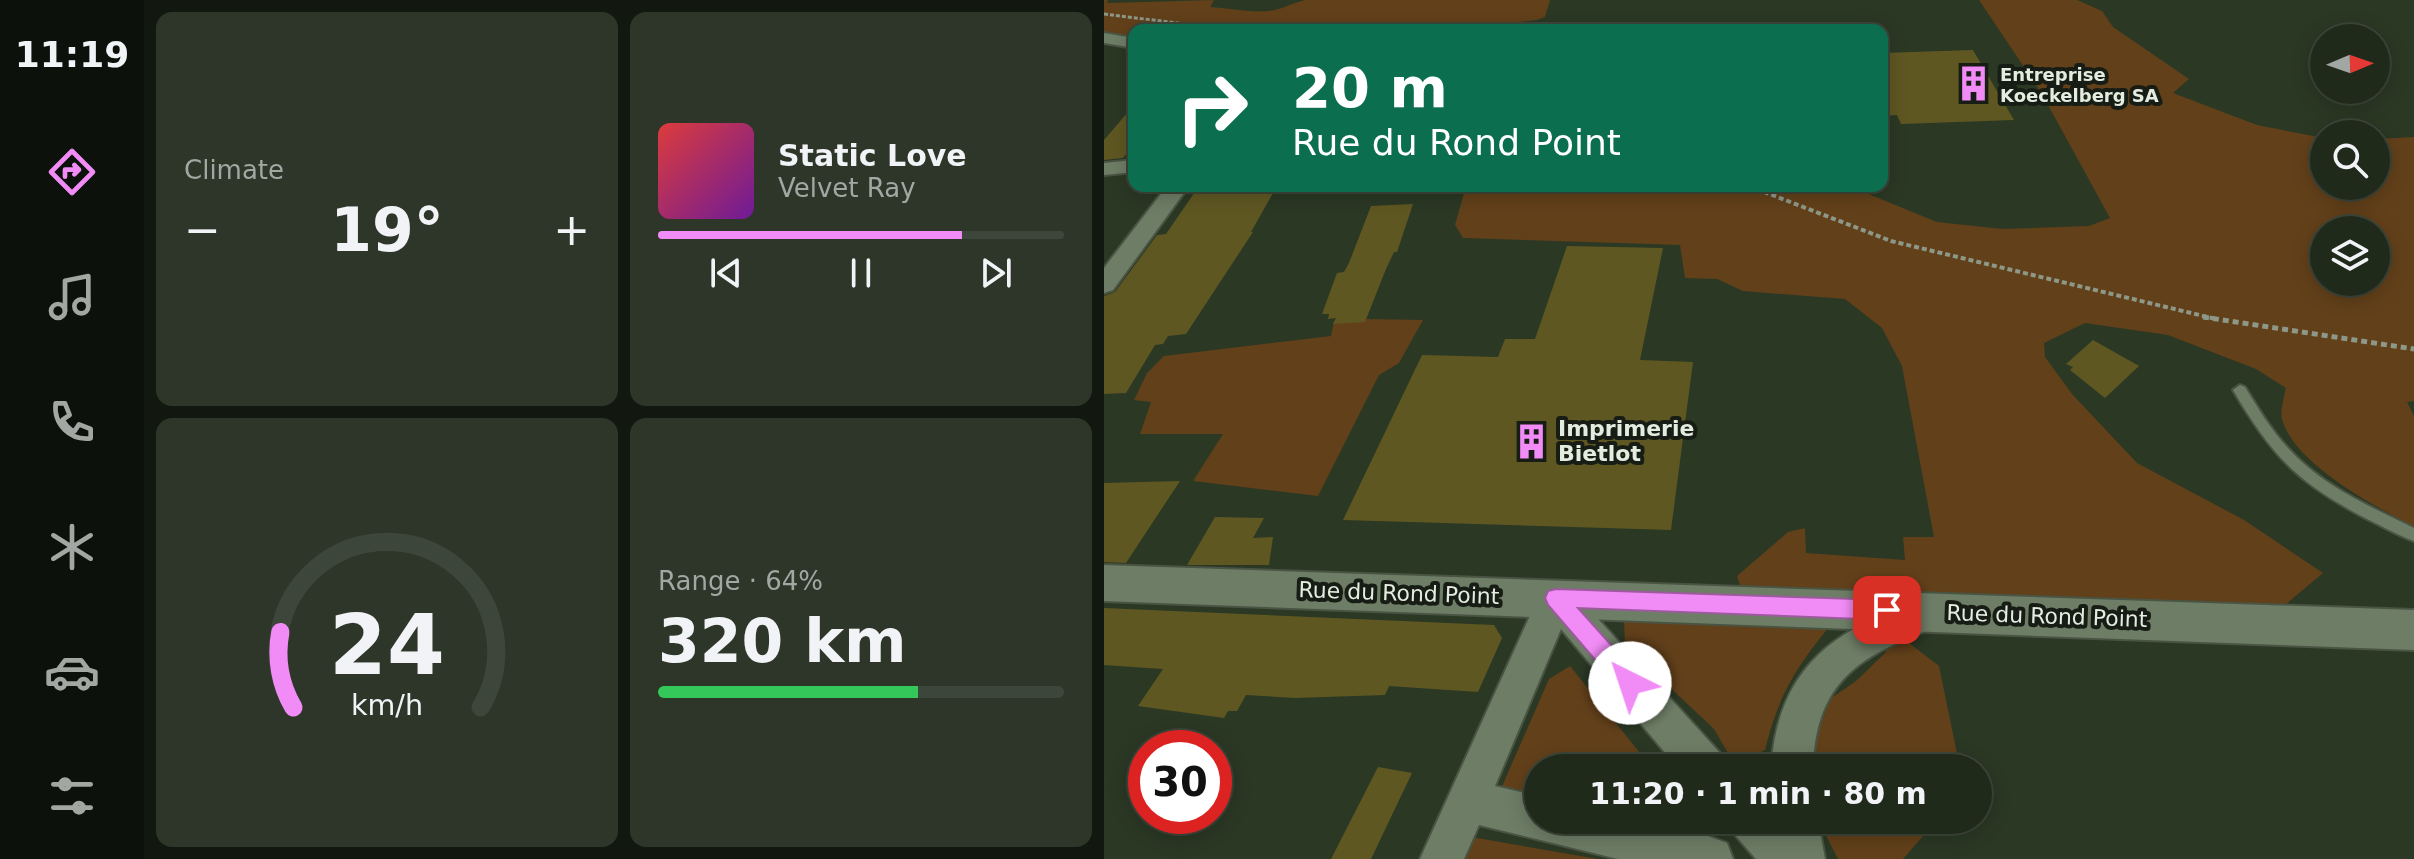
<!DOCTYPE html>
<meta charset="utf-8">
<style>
:root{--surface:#202a1b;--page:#2d3628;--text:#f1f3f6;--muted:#a2a7a3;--line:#3d463a;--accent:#f18bf5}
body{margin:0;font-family:"DejaVu Sans",sans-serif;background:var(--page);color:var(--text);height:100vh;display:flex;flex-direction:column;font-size:30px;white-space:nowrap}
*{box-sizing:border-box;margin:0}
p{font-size:26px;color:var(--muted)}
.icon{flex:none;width:44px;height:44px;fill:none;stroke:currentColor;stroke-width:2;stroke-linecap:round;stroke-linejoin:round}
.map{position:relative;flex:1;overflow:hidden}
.drawer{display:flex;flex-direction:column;gap:12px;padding:12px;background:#12170f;width:960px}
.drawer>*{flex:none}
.top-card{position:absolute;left:24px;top:24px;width:760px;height:168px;border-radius:16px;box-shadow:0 4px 20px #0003,0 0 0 2px var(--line);background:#0b6e4f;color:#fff;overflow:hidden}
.needle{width:52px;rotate:88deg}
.fabs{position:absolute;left:1206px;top:24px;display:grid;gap:16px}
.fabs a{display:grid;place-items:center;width:80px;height:80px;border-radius:50%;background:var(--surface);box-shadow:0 4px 20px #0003,0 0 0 2px var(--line);font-size:40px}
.speed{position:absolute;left:24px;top:730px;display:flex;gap:16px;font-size:40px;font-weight:700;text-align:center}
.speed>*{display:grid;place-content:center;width:104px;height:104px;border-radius:50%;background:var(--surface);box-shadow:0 4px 20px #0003,0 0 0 2px var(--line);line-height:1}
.speed .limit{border:12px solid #d22;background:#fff;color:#111}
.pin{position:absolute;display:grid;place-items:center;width:68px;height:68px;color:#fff;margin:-34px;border-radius:16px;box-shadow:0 4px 12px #0006}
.me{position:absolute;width:88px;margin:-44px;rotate:319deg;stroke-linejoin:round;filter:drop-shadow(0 0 6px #0008)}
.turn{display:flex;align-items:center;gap:28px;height:168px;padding:0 32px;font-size:36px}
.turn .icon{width:104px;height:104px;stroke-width:2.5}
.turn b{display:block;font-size:56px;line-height:68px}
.big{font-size:60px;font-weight:600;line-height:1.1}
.drawer .card{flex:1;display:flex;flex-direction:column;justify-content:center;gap:12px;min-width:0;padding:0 28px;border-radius:16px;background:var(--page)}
.drawer .dial{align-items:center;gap:0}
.dial svg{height:208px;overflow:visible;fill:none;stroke:var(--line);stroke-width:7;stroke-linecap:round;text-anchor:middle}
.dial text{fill:var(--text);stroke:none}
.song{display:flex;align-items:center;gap:24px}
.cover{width:96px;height:96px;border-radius:12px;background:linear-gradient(135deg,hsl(0 70% 55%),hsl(280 70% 35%))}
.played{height:8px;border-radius:4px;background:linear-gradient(90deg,var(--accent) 75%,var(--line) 75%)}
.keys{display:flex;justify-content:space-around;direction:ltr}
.heat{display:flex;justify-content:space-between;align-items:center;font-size:44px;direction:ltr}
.charge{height:12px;border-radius:6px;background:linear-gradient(90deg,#34c759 64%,var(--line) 0)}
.drawer .tiles{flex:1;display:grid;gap:12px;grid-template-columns:repeat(2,1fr)}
.trip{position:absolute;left:420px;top:754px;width:468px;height:80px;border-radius:40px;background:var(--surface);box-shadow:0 4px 20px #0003,0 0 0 2px var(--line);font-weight:600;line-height:80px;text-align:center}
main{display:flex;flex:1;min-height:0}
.tab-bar{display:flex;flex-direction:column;width:144px;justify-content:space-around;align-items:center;background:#0d110b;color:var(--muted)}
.tab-bar .icon{width:56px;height:56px}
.tab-bar .on{color:var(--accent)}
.tab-bar b{font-size:36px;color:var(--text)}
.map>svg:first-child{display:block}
.green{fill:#62401a;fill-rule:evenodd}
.building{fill:#5f5722}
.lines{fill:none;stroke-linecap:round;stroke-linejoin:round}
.service-casing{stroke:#495443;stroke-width:4}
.minor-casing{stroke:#495443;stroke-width:4}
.tertiary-casing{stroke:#495443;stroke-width:4}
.path-far2{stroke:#8d9888;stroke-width:3;stroke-dasharray:4 2;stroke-linecap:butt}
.path-far1{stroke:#8d9888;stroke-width:4;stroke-dasharray:5 3;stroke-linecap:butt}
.path{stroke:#8d9888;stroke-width:5;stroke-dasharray:6 4;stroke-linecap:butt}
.service{fill:#6e7d66;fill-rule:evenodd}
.minor{fill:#6e7d66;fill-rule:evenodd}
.tertiary{fill:#6e7d66;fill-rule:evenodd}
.route{fill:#f18bf5;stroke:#9d5a9f;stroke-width:2}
.labels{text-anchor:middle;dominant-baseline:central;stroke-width:8;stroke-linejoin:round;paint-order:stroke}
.far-poi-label{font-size:18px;font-weight:bold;fill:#e3ecdf;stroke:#171d14;text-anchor:start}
.poi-label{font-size:22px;font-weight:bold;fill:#e3ecdf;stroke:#171d14;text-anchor:start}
.street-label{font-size:22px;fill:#e3ecdf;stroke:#171d14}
</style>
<main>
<nav class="tab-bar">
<b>11:19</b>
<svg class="icon on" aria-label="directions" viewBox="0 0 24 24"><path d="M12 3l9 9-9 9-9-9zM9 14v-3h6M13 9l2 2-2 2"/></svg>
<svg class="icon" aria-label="music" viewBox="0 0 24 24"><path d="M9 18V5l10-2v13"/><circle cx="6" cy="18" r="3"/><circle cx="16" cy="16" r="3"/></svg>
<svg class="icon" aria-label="phone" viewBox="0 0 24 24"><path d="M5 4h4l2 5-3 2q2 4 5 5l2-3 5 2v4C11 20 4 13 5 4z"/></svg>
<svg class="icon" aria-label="climate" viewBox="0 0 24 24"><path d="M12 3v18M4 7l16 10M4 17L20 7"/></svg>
<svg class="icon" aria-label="car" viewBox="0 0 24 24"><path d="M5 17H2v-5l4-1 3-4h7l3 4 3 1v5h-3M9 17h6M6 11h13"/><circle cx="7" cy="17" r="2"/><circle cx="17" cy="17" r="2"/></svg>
<svg class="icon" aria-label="filters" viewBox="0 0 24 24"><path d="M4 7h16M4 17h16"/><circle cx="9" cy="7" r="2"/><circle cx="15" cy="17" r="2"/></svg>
</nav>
<section class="drawer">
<div class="tiles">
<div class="card"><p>Climate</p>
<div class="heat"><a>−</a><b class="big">19°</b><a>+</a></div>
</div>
<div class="card">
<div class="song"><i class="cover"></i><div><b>Static Love</b><p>Velvet Ray</p></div></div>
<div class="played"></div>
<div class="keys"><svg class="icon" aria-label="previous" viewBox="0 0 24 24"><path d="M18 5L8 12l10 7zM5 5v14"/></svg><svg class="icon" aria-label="pause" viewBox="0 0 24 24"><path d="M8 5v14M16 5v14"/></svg><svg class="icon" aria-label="next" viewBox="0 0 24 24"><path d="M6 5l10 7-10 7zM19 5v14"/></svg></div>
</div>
<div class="card dial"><svg viewBox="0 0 100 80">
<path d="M14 69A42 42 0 1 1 86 69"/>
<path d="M14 69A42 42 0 0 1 9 40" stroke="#f18bf5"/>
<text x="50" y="56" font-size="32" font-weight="700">24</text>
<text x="50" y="72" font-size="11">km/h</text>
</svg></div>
<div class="card"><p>Range · 64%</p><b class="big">320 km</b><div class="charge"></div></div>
</div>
</section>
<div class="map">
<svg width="1310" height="859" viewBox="0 0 1310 859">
<rect width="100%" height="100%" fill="#2b3824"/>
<path class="green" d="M0 0H4L3 3 110 0 106 7C126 8 152 14 171 10 180 8 191 2 201 0H446L441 17 433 20 407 23 406 30H30V39L0 36Z
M875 0H973L998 11 1009 27 1085 79 1069 93 1153 125 1220 138V186H1272V139L1310 137V401L1303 402 1310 416V527C1271 506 1190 464 1178 419 1176 411 1180 397 1182 388L1152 369 1064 335 981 323 940 343 941 357 968 394 1033 463 1140 520 1219 573 1175 610 638 592 633 576 684 532 701 528 702 553 801 560 799 537H830L798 366 778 328 741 299 639 291 613 279 581 278 576 245 359 238 351 225 362 186H745L833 222 899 229 985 226 1006 218 938 94ZM1220 230H1272V282H1220Z
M261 319 319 320 295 363 275 375 214 496 89 481 119 434H36L47 402 30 400 43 373 60 356 227 336 230 321Z
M520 622 728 623C692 668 675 693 661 750L643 758H627L610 729 521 645Z
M783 626 835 666 856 768H705L704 759 726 699 752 681 782 652Z
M466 666 548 768H434V793L396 791 445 679Z
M714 820H833L799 859H734Z
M367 837 494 859H358Z"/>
<path class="building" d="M869 50 910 120 797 124 793 115 778 116V53Z
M30 105V145L19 158 0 160V140Z
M95 186H173L147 232H149L82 334 64 336 59 344 51 345 22 393 0 394V296L11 292 53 235 62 234Z
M309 204 293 252H290L282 269 261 322 229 324 232 318 224 319 225 314H218L233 273 240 272 245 263 267 206Z
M463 246 559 248 536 360 589 362 567 530 239 520 318 355 394 357 401 339H431Z
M989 340 1035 366 1001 398 966 370 969 367 962 364Z
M76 481 22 563 0 562V483Z
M111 517 160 518 149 538 169 537 165 565H83Z
M0 608 390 625 398 638 374 692 285 686 281 695 191 698 142 695 133 711H124L120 718 34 706 59 669 0 665Z
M274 767 308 773 267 859H227Z"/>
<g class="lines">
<defs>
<path id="service" d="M1136 385 1141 387C1154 408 1167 430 1184 448 1218 486 1265 506 1310 528V541C1295 536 1280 527 1265 520 1195 484 1169 458 1129 390Z"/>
<path id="minor" d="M0 33 30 38V48L0 43Z
M30 160V172L0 175V163Z
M63 186H85L9 290 0 293V268Z
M452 582 465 587 616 753 622 768H574L457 629 391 786 434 796V820C500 820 561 818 623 843L629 859H514L375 825 360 859H316L439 587Z
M814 602 827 607 832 618 827 629C753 657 712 683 709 768H667C674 671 726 630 814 602Z
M624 820H714L721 859H652L631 835Z"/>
<path id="tertiary" d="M0 565 1310 610V650L0 601Z"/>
</defs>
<use href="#service" class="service-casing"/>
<use href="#minor" class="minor-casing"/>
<use href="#tertiary" class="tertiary-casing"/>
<path class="path-far2" d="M0 14 130 30"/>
<path class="path-far1" d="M645 186 787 241 1112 319"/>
<path class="path" d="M1099 317 1310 349"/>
<use href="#service" class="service"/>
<use href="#minor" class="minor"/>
<use href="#tertiary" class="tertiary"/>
</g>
<path class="route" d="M452 589 783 600 790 603 794 610 790 617 783 620 474 608 534 675 538 683 534 691 526 694 518 691 444 605 441 598 444 591Z"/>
<defs>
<symbol id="building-bare" viewBox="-9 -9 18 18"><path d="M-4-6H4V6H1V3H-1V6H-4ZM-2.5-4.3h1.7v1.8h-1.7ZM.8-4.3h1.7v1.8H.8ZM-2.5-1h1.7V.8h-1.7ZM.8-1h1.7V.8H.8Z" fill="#f18bf5" stroke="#171d14" stroke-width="2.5" paint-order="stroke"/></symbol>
</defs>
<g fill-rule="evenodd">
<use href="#building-bare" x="844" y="58" width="51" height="51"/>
<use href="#building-bare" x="402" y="416" width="51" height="51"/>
</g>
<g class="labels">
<g class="far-poi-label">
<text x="896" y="74">Entreprise<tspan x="896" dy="21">Koeckelberg SA</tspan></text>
</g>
<g class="poi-label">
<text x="454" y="428">Imprimerie<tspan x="454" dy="25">Bietlot</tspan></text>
</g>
<g class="street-label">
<text transform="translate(295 593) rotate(2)">Rue du Rond Point</text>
<text transform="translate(943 616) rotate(2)">Rue du Rond Point</text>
</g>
</g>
</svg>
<div class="fabs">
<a><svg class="needle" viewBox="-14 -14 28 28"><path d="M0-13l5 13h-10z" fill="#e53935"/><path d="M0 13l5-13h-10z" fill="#a2a7a3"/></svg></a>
<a><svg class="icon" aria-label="search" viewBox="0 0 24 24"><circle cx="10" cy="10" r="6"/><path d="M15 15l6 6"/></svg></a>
<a><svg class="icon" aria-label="layers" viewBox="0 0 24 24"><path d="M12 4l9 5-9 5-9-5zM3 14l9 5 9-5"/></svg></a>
</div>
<div class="speed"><div class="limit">30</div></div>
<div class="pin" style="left:783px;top:610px;background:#d93025"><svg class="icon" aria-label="arrive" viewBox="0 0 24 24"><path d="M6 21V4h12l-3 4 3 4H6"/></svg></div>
<svg class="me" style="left:526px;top:683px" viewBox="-20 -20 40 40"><circle r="19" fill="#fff"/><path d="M0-13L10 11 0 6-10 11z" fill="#f18bf5"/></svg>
<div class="trip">11:20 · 1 min · 80 m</div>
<div class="top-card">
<div class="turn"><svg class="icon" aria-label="right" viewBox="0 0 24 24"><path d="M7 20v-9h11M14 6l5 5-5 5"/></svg><div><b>20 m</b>Rue du Rond Point</div></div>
</div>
</div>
</main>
